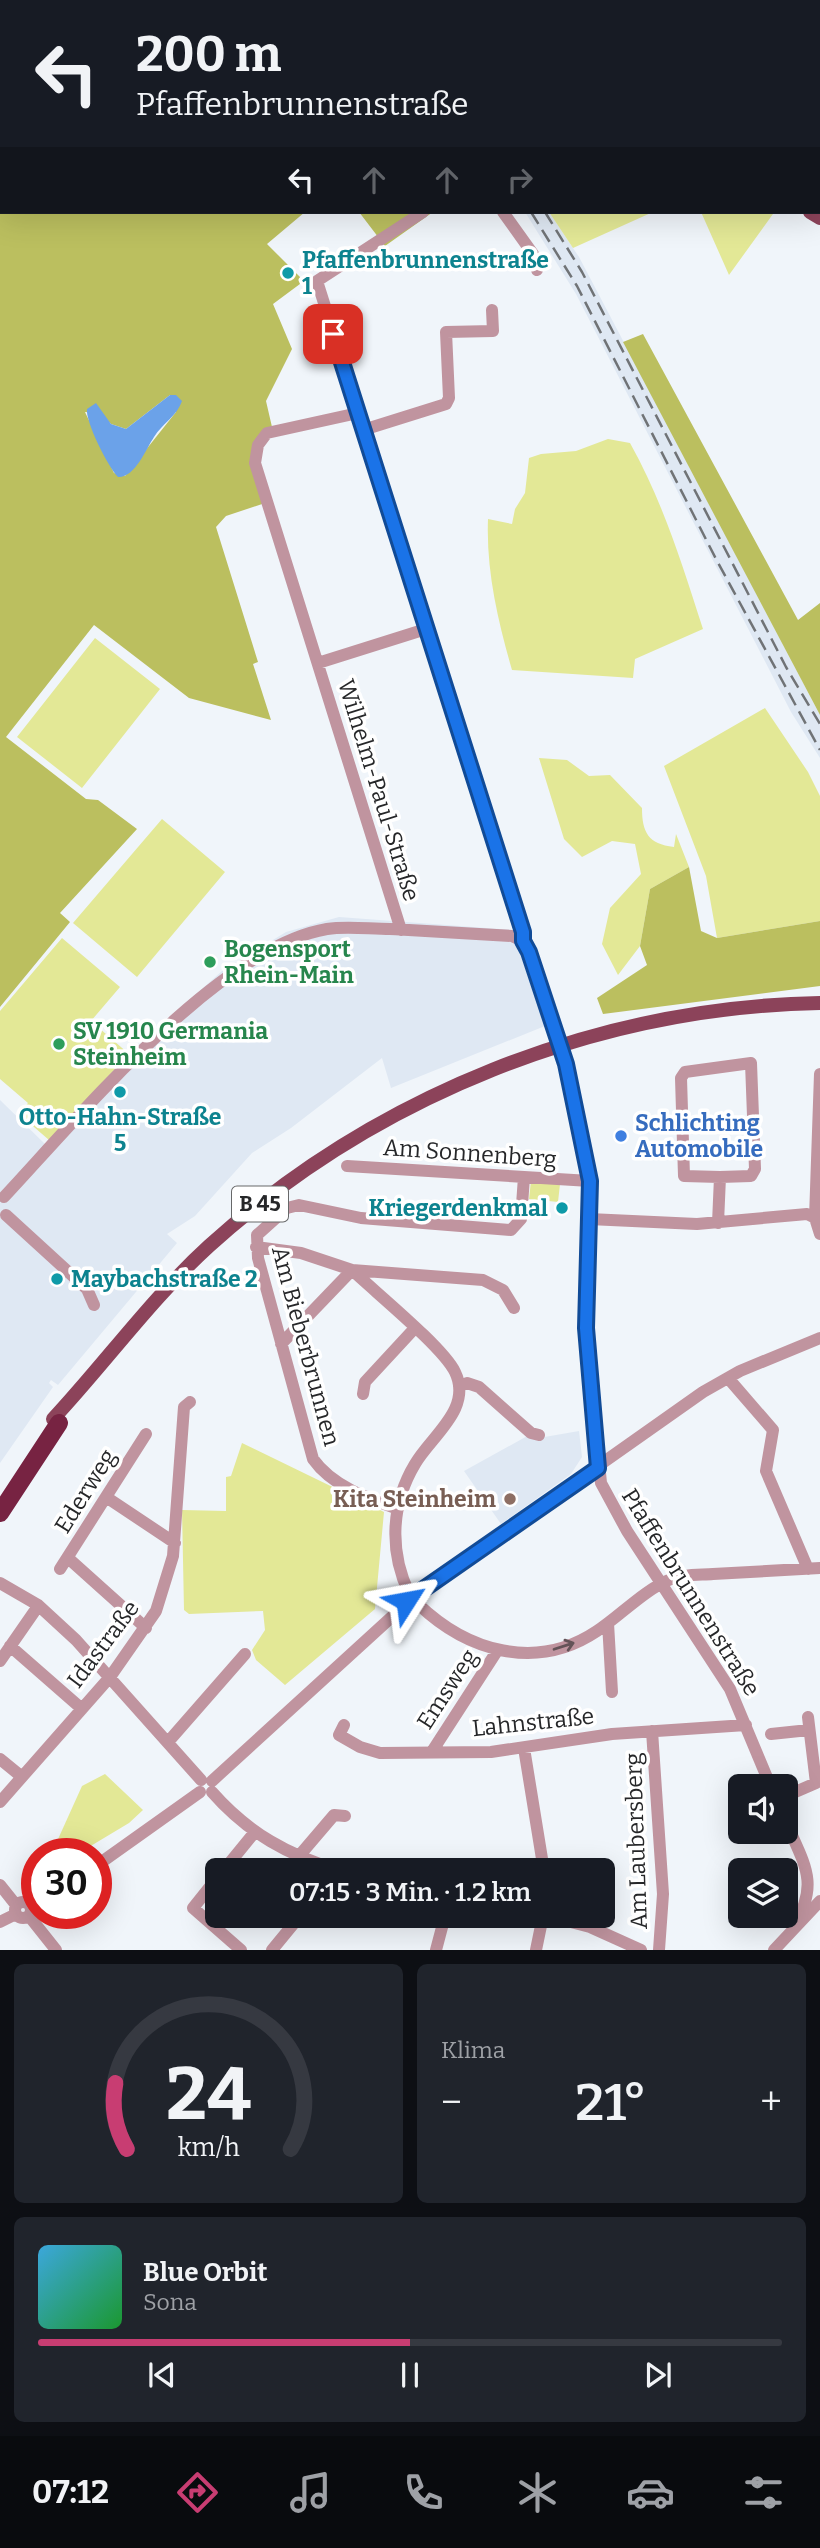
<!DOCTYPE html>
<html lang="de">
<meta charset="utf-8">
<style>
:root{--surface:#171b24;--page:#20242c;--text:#f1f3f6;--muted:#9ea1a6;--line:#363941;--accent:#c83d72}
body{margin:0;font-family:Bitter,serif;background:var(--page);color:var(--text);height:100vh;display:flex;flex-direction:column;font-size:26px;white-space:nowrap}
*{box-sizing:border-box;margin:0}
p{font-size:23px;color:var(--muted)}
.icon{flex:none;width:38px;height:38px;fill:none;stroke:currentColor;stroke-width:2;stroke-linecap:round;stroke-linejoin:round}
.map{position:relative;height:1950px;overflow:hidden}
.details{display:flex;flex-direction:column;gap:14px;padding:14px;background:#0d0f14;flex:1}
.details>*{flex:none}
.hud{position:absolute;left:0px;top:0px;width:821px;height:214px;box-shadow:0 7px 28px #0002;background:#171b24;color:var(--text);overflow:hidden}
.buttons{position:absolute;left:728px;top:1774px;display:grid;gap:14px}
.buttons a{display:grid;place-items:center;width:70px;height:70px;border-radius:10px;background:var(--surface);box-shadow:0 7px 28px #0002;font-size:35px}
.speed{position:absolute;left:21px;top:1838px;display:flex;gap:14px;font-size:35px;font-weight:700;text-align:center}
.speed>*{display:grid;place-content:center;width:91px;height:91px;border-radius:50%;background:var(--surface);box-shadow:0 7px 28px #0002;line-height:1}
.speed .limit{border:10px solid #d22;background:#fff;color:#111}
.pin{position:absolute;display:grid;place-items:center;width:60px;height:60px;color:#fff;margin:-30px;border-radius:14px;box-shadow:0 4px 10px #0006}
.me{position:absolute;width:77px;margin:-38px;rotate:56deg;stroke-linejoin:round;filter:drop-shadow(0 0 5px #0008)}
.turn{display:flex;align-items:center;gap:24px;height:147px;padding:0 21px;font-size:32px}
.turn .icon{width:91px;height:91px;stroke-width:2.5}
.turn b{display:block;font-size:49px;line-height:60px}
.lanes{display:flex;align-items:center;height:66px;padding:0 21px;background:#0003;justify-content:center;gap:35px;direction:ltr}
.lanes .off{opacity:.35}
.big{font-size:52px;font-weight:600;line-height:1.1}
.details .widget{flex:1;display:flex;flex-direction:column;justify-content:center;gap:10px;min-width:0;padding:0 24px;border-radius:10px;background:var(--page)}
.details .dial{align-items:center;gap:0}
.dial svg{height:182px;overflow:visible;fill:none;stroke:var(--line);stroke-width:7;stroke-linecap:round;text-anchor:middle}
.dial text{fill:var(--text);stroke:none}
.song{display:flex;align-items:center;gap:21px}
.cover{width:84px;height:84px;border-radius:10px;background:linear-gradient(135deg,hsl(200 70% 55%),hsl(130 70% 35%))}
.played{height:7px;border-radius:4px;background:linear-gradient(90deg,var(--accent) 50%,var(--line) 50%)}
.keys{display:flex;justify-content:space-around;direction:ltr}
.heat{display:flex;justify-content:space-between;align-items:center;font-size:38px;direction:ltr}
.details .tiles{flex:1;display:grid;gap:14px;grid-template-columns:1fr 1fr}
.widget:last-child{grid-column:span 2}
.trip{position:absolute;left:205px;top:1858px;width:410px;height:70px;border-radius:10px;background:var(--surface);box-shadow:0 7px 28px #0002;font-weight:600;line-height:70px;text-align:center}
.tab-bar{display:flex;height:112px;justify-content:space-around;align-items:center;background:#090b0e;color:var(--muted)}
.tab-bar .icon{width:49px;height:49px}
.tab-bar .current{color:var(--accent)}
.tab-bar b{font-size:32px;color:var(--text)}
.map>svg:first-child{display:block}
.built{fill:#dfe8f3}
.green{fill:#e3e896}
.forest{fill:#bbbf5f;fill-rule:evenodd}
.water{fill:#6ba2e9}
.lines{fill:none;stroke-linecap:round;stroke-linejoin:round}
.minor{stroke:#c0949f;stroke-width:12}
.major{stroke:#8c435a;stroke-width:14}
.highway{stroke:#772342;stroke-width:18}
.rail{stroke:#707376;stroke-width:2.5;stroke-dasharray:14 7;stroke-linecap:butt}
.oneway{stroke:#645358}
.route-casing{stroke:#114b97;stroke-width:18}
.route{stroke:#1a73e8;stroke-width:12}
.culture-dot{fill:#0f9aa8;stroke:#fff;stroke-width:2.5}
.leisure-dot{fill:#2e9e5b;stroke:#fff;stroke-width:2.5}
.shop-dot{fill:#3f7fe0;stroke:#fff;stroke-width:2.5}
.education-dot{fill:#8d6e63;stroke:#fff;stroke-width:2.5}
.labels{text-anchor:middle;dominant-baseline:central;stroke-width:7;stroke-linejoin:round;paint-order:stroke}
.shield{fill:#fff;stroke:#676869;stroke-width:2}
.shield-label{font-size:21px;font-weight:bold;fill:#262729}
.culture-label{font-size:23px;font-weight:bold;fill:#0d838f;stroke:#fff;text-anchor:start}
.street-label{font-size:23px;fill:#262729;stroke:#fff}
.leisure-label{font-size:23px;font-weight:bold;fill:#27864d;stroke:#fff;text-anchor:start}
.shop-label{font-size:23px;font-weight:bold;fill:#366cbe;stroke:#fff;text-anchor:start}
.education-label{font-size:23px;font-weight:bold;fill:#785e54;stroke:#fff;text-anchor:end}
</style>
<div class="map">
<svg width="820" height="1950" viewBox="0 0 820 1950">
<rect width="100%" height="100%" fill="#f0f5fa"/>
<path class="built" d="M525 212H549L579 257 820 715V758L791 712 576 294Z
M339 917 512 930 545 1026 391 1088 382 1058 291 1128 252 1153 195 1216 167 1234 177 1243 58 1385 51 1380 49 1383 53 1387 0 1463V1100L45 1144 129 1054 222 971 286 932Z
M579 1431 582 1457 571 1474 501 1524 464 1471 529 1435 533 1439Z"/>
<path class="green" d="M546 0H820V210L819 2Z
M549 212H653L573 248Z
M701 212H770L773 214 729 275Z
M608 439 630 443C663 502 682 564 703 629L635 659 633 678 512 670C498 621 486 571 488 519L512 524 515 509 525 493 529 458 541 454 576 451Z
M95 638 160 689 82 788 17 737Z
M765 708 808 772 820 796V921L717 938 706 876 664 766Z
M539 758 567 760 589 776 610 775 642 808C642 832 648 844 674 847L676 834 689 867 650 889 640 946 618 975 602 944 610 908 641 874 635 844 612 841 582 857 564 839Z
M162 819 225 872 137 977 73 923Z
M62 938 120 987 91 1021 129 1054 49 1140 19 1114 28 1103 0 1079V1011Z
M531 1181 560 1184 558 1202 529 1199Z
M242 1443 384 1512 375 1609 285 1685 256 1660 252 1650 265 1630 263 1611 189 1614 184 1610 182 1510 226 1511V1477L231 1476Z
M105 1774 143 1810 129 1823 79 1853H56L54 1848 82 1786Z"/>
<path class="forest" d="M0 0 311 2H2V212H305L267 244 304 281 273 304 292 349 266 401 272 427 254 446 271 501 226 516 216 527 258 662 253 664 271 720 189 698 94 625 6 737 86 799 98 800 137 829 60 913 70 922 0 1007ZM170 395 176 412 125 476 114 473 85 412 101 413 111 424 126 429Z
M359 212H433L385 246Z
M643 334 798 620 820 603V715L623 342Z
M689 867 701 931 717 938 820 921V986L603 1014 597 998 647 965 640 946 650 889Z"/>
<path class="water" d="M170 395H176L182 401C177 416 162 424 154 437 146 449 135 478 118 477 108 467 85 421 87 409L96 403 111 424 126 429Z"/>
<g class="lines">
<path class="minor" d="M432 0 433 2
M423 212 317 281 523 932V941L529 952 566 1064 589 1174 586 1328 601 1483 627 1531 730 1689 771 1787
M503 212 533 254 537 270
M358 413 267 433 258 445 255 463 401 930
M363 430 446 404 449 398 446 332 493 331 492 310
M318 663 426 629
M347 1166 590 1181
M4 1197C78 1118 219 947 327 929 347 926 369 929 390 929 431 931 472 934 512 936L523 941
M6 1215 87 1289 94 1305
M815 1218 820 1074
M589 1219 697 1224 807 1214 815 1218 820 1234
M718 1223 720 1177 684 1176 681 1078 685 1072 751 1063 755 1169 751 1176 720 1177
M256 1247 301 1253 352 1270 483 1280 503 1290 514 1308
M352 1270C375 1292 443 1347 455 1372 473 1409 431 1436 415 1464 391 1504 389 1551 409 1593
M281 1344 352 1270
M728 1378 773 1430 766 1471 808 1569
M459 1386 467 1383 479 1387 531 1433 539 1435
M363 1394 365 1382 414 1329
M106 1497 175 1543
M398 1509C367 1498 332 1486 313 1459L258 1258 257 1235 287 1208 299 1205 361 1218 511 1230 521 1219 524 1177
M68 1558 146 1628
M60 1569 146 1434
M0 1583 38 1605 76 1640 201 1780
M418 1593 703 1392 740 1371 820 1338
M418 1604C467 1651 536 1672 597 1631 621 1615 644 1590 671 1579 683 1574 700 1575 713 1574 749 1572 784 1570 820 1568
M608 1623 612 1692
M10 1646 82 1709
M0 1661 34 1612
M344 1725 339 1735 360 1747 380 1753 491 1752 612 1734 746 1725
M652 1731 663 1894 659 1950
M771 1734 809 1730
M168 1742 245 1654
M524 1748 544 1871
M433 1750 497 1651
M0 1759 22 1777
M212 1781 407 1603
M212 1792C248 1833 289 1856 341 1871
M786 1796 816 1783 808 1717
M0 1802 110 1677 156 1611 173 1556 184 1407 190 1402
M786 1822C804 1864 820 1883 794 1926
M299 1856 334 1815 345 1816
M96 1866 200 1792
M223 1871 254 1833
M217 1878 193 1908 241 1950
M0 1885 16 1905
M15 1910a8 8 0 1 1 16 0a8 8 0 1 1-16 0Z
M29 1916 56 1950
M548 1916 590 1927 641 1950
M0 1922 16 1914
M272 1950 300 1916
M436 1950 445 1916
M536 1950 543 1916
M774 1950 820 1901"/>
<path class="major" d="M534 0 535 2
M810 212 820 218
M53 1419C106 1362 151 1299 209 1246 375 1096 596 1007 820 1003"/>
<path class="highway" d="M0 1513 59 1423"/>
<path class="rail" d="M321 0 324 2
M342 0 344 2
M531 212 577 286 716 559 820 750
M545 212 582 272 786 667 820 724"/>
</g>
<defs><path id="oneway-shaft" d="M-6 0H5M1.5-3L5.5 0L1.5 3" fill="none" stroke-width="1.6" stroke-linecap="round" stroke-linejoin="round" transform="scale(1.75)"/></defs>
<use class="oneway" href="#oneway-shaft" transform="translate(564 1646) rotate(-18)"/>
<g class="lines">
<defs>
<path id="route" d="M333 334 523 932V941L529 952 566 1064 590 1181 586 1328 598 1468 418 1593H409L406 1601"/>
</defs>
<use href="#route" class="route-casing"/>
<use href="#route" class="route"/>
</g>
<g class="culture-dot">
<circle cx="288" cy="273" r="7"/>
<circle cx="120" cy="1092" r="7"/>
<circle cx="562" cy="1208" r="7"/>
<circle cx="57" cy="1279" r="7"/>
</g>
<g class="leisure-dot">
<circle cx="210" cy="962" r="7"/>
<circle cx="59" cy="1044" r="7"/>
</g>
<circle class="shop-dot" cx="621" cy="1136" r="7"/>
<circle class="education-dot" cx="510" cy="1499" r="7"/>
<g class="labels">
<rect class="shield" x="232" y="1186.5" width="56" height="35" rx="5"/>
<g class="shield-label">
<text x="260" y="1204">B 45</text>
</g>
<g class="culture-label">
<text x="302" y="260">Pfaffenbrunnenstraße<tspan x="302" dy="26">1</tspan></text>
<text x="120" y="1117" text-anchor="middle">Otto-Hahn-Straße<tspan x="120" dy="26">5</tspan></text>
<text x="548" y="1208" text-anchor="end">Kriegerdenkmal</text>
<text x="71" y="1279">Maybachstraße 2</text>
</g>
<g class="street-label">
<text transform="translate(379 790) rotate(73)">Wilhelm-Paul-Straße</text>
<text transform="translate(470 1153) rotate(4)">Am Sonnenberg</text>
<text transform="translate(306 1346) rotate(75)">Am Bieberbrunnen</text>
<text transform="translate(85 1491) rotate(-58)">Ederweg</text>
<text transform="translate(691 1592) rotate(58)">Pfaffenbrunnenstraße</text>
<text transform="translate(103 1644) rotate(-53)">Idastraße</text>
<text transform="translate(447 1689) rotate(-57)">Emsweg</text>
<text transform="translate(533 1722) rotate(-6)">Lahnstraße</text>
<text transform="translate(636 1841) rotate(-92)">Am Laubersberg</text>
</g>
<g class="leisure-label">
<text x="224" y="949">Bogensport<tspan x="224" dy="26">Rhein-Main</tspan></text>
<text x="73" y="1031">SV 1910 Germania<tspan x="73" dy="26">Steinheim</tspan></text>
</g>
<g class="shop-label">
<text x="635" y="1123">Schlichting<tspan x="635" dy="26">Automobile</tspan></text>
</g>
<g class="education-label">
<text x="496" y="1499">Kita Steinheim</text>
</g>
</g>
</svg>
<div class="buttons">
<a><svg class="icon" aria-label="sound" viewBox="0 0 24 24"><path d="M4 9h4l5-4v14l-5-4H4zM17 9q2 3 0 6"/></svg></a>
<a><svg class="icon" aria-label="layers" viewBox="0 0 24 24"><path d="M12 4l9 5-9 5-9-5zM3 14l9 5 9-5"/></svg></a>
</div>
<div class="speed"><div class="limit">30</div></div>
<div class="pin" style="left:333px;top:334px;background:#d93025"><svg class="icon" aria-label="arrive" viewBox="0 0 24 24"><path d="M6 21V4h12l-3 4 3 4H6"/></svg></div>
<svg class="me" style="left:406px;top:1601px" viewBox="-20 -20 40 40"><path d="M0-17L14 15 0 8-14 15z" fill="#1a73e8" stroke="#fff" stroke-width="4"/></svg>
<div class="trip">07:15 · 3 Min. · 1.2 km</div>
<div class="hud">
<div class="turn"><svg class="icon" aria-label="left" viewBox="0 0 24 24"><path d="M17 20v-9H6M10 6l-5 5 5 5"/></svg><div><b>200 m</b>Pfaffenbrunnenstraße</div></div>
<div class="lanes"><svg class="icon" aria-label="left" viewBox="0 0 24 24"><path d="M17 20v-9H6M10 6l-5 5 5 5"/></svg><svg class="icon off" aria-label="ahead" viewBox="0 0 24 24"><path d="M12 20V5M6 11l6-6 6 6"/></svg><svg class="icon off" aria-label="ahead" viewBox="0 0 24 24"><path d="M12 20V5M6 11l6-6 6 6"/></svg><svg class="icon off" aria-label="right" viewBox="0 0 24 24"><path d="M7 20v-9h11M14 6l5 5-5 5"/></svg></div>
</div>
</div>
<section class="details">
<div class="tiles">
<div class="widget dial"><svg viewBox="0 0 100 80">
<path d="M14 69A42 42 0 1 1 86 69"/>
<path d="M14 69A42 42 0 0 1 9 40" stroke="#c83d72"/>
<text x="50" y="56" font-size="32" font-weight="700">24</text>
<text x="50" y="72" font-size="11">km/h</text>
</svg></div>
<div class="widget"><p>Klima</p>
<div class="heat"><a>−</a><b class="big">21°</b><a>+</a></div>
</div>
<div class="widget">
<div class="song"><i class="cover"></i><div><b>Blue Orbit</b><p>Sona</p></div></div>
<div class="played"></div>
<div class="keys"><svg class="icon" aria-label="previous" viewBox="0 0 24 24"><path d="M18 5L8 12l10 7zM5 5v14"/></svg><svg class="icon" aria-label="pause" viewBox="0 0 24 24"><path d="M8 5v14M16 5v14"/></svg><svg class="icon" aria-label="next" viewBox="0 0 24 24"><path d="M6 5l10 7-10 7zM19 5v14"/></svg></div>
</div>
</div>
</section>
<nav class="tab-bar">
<b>07:12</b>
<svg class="icon current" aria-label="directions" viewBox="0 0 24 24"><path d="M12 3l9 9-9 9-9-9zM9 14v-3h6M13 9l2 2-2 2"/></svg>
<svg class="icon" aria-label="music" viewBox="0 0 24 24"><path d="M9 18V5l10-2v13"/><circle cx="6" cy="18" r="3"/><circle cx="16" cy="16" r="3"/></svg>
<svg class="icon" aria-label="phone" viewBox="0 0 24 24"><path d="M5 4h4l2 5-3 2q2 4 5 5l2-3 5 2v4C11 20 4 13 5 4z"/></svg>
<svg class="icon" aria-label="climate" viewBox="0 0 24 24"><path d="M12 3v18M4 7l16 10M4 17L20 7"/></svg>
<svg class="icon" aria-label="car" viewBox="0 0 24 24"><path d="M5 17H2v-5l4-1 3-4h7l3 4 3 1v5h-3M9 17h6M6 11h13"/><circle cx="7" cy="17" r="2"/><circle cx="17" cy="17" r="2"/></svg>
<svg class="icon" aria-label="filters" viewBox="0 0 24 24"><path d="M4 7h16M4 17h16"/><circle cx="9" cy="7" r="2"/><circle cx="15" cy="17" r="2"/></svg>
</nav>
